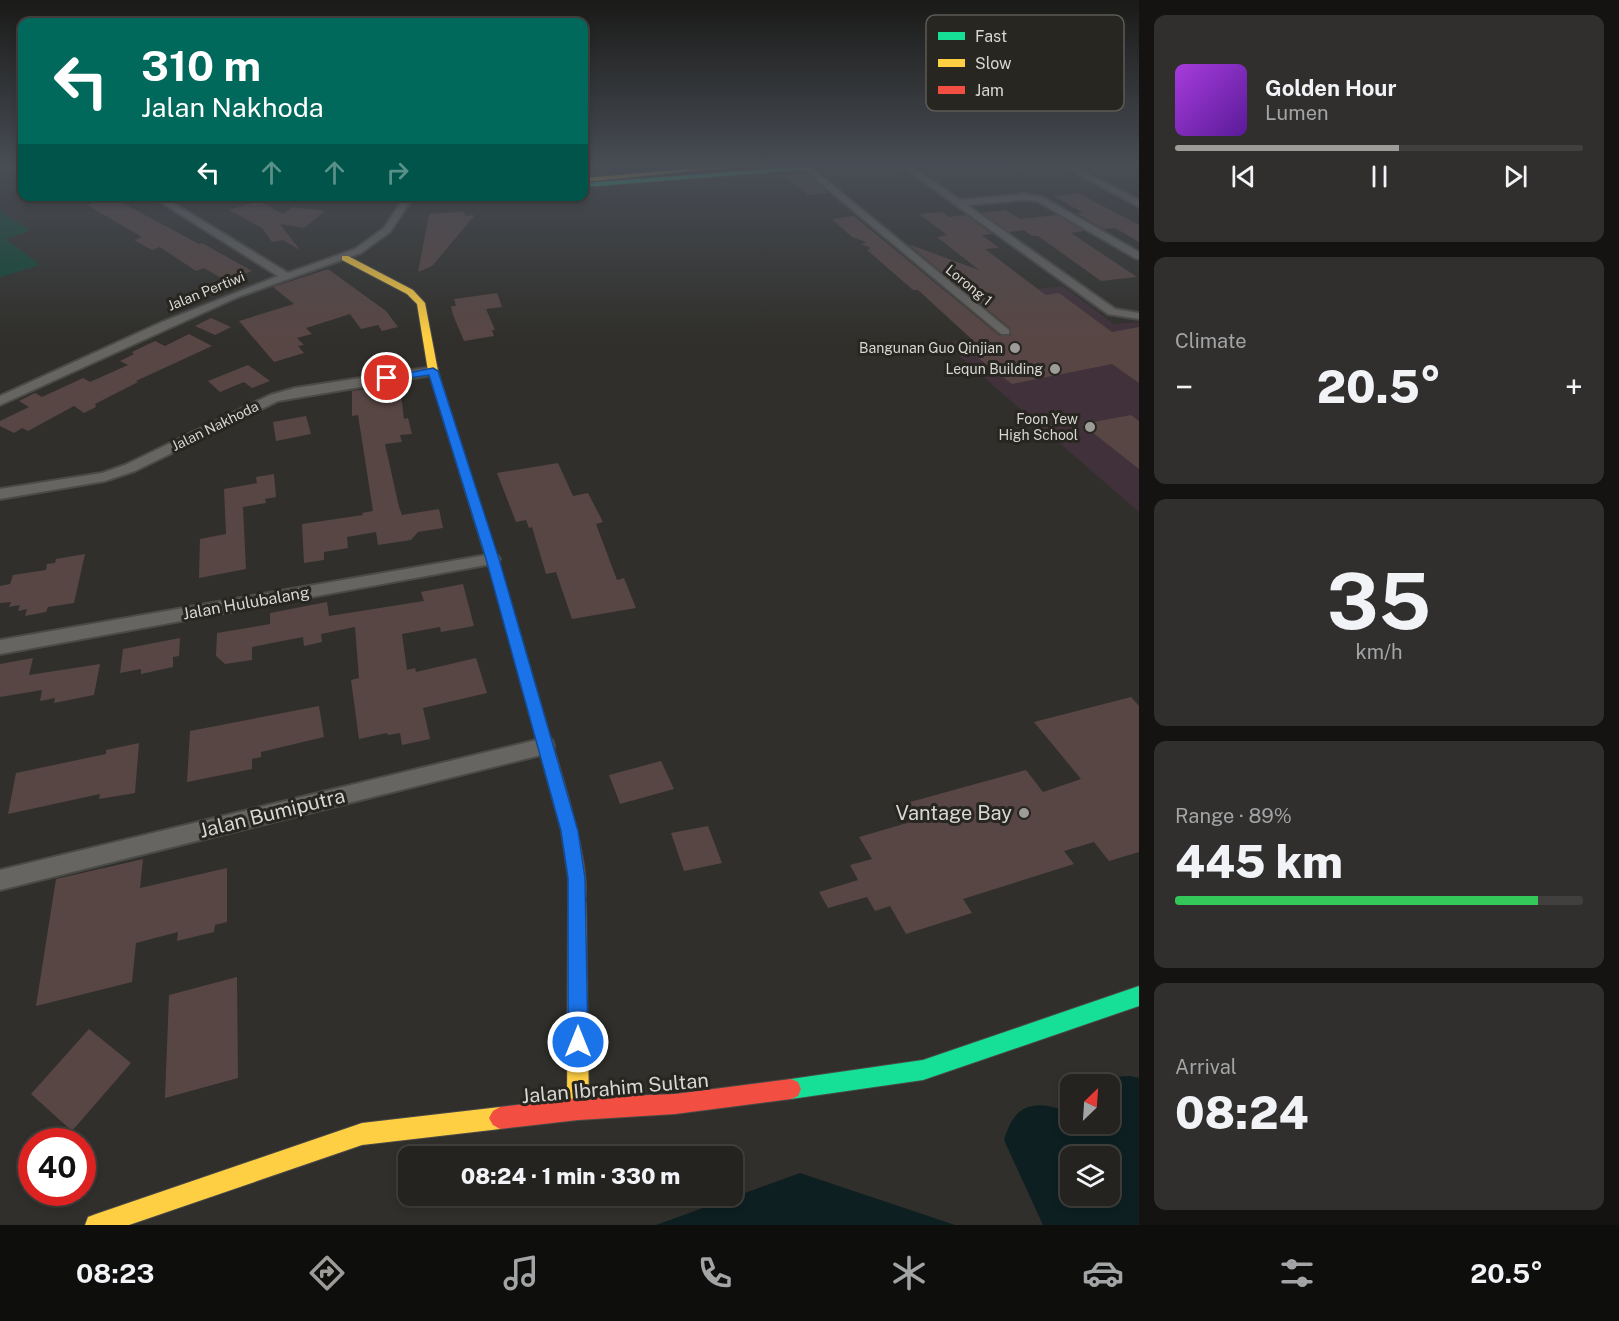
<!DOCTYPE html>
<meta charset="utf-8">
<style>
:root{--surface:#242320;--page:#302f2d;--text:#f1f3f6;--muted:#a3a4a5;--line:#41403e;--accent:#9d9c98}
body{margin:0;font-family:"Public Sans",sans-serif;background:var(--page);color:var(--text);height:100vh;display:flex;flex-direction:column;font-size:22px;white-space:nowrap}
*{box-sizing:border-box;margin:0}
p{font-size:20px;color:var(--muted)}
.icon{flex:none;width:33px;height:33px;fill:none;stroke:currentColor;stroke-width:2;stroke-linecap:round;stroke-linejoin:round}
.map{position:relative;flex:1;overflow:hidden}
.side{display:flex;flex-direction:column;gap:15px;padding:15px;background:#141312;width:480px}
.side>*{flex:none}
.top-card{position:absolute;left:18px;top:18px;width:570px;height:183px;border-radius:12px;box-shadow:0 3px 9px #0003,0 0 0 2px var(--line);background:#00695c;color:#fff;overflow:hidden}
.needle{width:39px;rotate:25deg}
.buttons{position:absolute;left:1060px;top:1074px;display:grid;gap:12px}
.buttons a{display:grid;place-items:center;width:60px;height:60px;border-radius:12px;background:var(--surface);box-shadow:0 3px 9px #0003,0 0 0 2px var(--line);font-size:30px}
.speed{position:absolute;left:18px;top:1128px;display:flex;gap:12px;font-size:30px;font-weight:700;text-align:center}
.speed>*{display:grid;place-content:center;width:78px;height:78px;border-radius:50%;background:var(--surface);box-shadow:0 3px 9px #0003,0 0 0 2px var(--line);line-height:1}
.speed .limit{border:9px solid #d22;background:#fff;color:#111}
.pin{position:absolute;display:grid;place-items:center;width:51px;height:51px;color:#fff;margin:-26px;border:3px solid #fff;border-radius:50%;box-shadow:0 2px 6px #0007}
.me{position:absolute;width:66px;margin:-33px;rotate:0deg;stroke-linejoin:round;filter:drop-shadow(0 0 4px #0008)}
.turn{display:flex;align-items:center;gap:21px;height:126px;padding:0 24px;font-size:27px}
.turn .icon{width:78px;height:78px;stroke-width:2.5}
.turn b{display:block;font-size:42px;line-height:51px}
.lanes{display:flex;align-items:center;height:57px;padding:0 24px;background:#0003;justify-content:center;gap:30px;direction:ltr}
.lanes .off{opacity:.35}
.big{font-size:45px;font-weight:800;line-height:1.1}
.side .card{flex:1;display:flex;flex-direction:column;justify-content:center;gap:9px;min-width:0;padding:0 21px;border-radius:12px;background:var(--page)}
.side .dial{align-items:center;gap:0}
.dial b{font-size:78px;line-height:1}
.song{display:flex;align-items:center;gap:18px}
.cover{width:72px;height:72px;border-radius:9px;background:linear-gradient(135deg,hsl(280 70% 55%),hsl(270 70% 35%))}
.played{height:6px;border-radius:3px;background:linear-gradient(90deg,var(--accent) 55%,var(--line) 55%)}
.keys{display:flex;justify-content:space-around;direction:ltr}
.heat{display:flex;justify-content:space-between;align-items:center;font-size:33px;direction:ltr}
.charge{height:9px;border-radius:4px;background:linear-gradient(90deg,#34c759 89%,var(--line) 0)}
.trip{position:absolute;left:398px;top:1146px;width:345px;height:60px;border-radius:12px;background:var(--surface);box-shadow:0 3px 9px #0003,0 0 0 2px var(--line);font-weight:800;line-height:60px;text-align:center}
.dock{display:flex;height:96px;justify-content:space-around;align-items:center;background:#0e0e0d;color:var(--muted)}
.dock .icon{width:42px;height:42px}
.dock .current{color:var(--accent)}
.dock b{font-size:27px;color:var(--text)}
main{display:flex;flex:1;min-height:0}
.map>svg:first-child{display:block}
.education{fill:#40313a}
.green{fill:#0d4935}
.water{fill:#0e1f21;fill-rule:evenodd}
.building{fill:#584644}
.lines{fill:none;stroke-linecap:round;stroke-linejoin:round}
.street-casing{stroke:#4a4a47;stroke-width:4}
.fast-casing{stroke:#4a4a47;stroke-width:2}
.slow-casing{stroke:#4a4a47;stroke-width:2}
.jam-casing{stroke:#4a4a47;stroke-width:2}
.street{fill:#666562;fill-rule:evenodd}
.fast{fill:#16e098;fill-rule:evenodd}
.slow{fill:#ffcf43;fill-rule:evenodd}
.jam{fill:#f24e42;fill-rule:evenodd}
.route{fill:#1a73e8;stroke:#114b97;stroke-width:1.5}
.poi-dot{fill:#9d9c98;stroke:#282620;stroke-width:2}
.labels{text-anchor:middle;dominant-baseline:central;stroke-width:6;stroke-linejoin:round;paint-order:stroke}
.far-street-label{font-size:14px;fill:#d8d7d3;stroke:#282620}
.far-poi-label{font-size:14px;fill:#d8d7d3;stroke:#282620;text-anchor:end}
.street-label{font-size:16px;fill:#d8d7d3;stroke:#282620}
.near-street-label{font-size:20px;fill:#d8d7d3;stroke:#282620}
.near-poi-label{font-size:20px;fill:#d8d7d3;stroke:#282620;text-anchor:end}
.key{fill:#282620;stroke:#5d5b56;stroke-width:1.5}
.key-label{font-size:16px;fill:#d8d7d3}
</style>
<main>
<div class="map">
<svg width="1139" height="1225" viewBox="0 0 1139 1225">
<rect width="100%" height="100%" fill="#302f2b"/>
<path class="education" d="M1063 286 1114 324 1139 322V512L943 342 1048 330 999 293Z"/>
<path class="green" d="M0 211 31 230 6 239 40 265 0 277Z"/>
<path class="water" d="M1130 1076 1139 1078V1225H1043L1004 1140C1011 1117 1021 1102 1048 1106 1056 1107 1063 1112 1071 1110V1124H1110V1084H1100L1111 1077ZM1071 1156H1110V1196H1071Z
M800 1173 955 1225H656Z"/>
<path class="building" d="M806 174 828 193 808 195 785 176Z
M1078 193 1139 225V242L1115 228 1103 229 1076 213H1083L1054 196Z
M113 198 199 244 202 243 252 271 226 281 204 268 196 271 160 247 152 250 134 240 142 237 87 205Z
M259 201 283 214 292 207 325 211 304 228 280 224 300 250 283 240 272 242 262 228 229 210Z
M1005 210 1020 219 1057 215 1084 231 1071 233 1137 277 1101 281 1038 236H1032L1024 230 1009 232 982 213Z
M463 212 466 216 475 215 432 266 418 272 429 214Z
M942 212 949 217 966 215 992 234 982 235 999 248 985 249 1046 295 1059 293 1112 332 1139 327V383L1112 364 1012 384 964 347 978 345 918 290H913L867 250 871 248 861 244 866 242 852 237 832 219 854 216 1000 336H1011L1010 328 908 244 979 270 937 237 947 235 919 214Z
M328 269 386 311 398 327 382 331 378 325 361 329 350 314 306 328 312 334 297 338 304 345 298 346 304 353 274 362 239 321 294 304 273 287Z
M497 293 502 307 486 309 495 330H492L494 336 464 341 453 315 451 306H456L454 299Z
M211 318 231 327 215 335 195 326Z
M189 334 212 346 136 381 138 382 95 404 96 407 84 413 74 406 28 431 22 428 14 433 0 426V421L29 407 19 401 35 393 42 397 83 378 90 382 128 365 120 361 134 354 132 352 155 341 165 346Z
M248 365 270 381 252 388 244 382 220 392 208 381Z
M400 385 404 419 408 418 412 434 400 435 402 442 385 444 399 507 402 515 439 509 443 528 418 532 411 540 378 545 376 532 347 537 348 548 324 552V560L304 563 302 524 363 515 362 513 373 511 358 415 352 416V391Z
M1131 415 1139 421V469L1082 424Z
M306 416 311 434 276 441 273 422Z
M558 463 573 496 588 493 603 522 596 524 617 580 624 578 636 608 572 619 556 572 546 574 532 527 529 528 526 520 516 522 497 473Z
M274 474 276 497 265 499 266 503 243 507 246 569 199 578 200 539 226 534 224 489 257 483 256 477Z
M85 554 74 603 48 607 46 612 25 616 27 609 18 611 20 605 9 607 11 602 0 603V586L10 584 13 575 46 570 47 564 55 563 56 559Z
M463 584 474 626 441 632 440 627 402 634 407 670 415 668 416 672 476 658 487 693 423 708 430 739 402 745 400 733 388 735 387 733 359 739 351 680 359 678 355 627 321 634 322 642 304 646 303 637 252 647V660L225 664 216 656 217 633 270 624V613L327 602 329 616 424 601 421 592Z
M180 638 179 656 173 657V667L141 674V669L120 673 123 649Z
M33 658 29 675 100 664 94 695 54 703 55 698 40 701 42 690 0 697V664Z
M1131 697 1139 706V852L1109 861 1094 842 1064 851 1074 864 963 899 972 913 906 934 890 906 875 911 867 897 828 908 819 892 858 880 850 865 872 859 859 837 914 821 903 804 1026 770 1043 792 1081 779 1034 722Z
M319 706 324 737 261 752V757L252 759V769L187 782 190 731Z
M139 743 135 793 99 799 100 794 8 814 16 773 106 754V750Z
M661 761 674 789 620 804 609 775Z
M708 826 722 863 684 871 671 833Z
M143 859 140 888 227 868V922L215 925 214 932 177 941 178 932 136 943 132 982 36 1006 56 879Z
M237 977 238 1078 165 1098 169 995Z
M89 1029 131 1063 72 1131 31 1094Z"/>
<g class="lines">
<defs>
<path id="street" d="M801 167H810L1009 330V334H1001Z
M903 167H912L960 200 1025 194 1042 197 1139 252V259L1135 258 1037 201 1025 200 967 205 1115 309 1139 313V319L1108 314Z
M1065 167H1074L1139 200V207Z
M151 196H162L288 273 355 249 384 228 405 196H414L390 232 361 253 238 297 0 405V396L162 322 278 276Z
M433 367 437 368V374L278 401 135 471 105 481 0 499V489L102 473 125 465 270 395 295 388Z
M492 554 497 555 500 559 497 563 0 654V640Z
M545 738 552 740 554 746 552 752 545 754 0 890V870Z"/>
<path id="fast" d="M4 167H22V170Z
M793 167H817L814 169 584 187V183Z
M1139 986V1006L923 1080 791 1099 784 1096 781 1089 784 1082 791 1079 923 1060Z"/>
<path id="slow" d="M711 167H732L584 182V178Z
M342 256H348L413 290 425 303 438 371 504 579 503 582H493L492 579 428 371 417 304 407 294 342 260Z
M577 894 583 897 586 903 589 1109 585 1116 578 1120 571 1116 567 1109 568 903 571 897Z
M500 1107 507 1111 511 1118 507 1125 500 1129 362 1145 129 1225H85L88 1217 96 1214 362 1123Z"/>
<path id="jam" d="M498 574 504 579C519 628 533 677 547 725 558 763 597 877 583 909L577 912 571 909 568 903V878L561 831 492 579Z
M791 1079 798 1082 801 1089 798 1096 791 1099 675 1114 578 1120 500 1129 493 1125 489 1118 493 1111 500 1107 578 1098 675 1094Z"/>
</defs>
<use href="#street" class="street-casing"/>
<use href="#fast" class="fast-casing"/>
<use href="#slow" class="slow-casing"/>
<use href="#jam" class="jam-casing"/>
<use href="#street" class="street"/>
<use href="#fast" class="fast"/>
<use href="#slow" class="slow"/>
<use href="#jam" class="jam"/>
</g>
<linearGradient id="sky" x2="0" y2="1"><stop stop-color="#1a1a18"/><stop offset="0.49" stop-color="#484d55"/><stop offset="1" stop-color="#484d55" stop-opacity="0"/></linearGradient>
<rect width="1139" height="338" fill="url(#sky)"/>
<path class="route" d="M433 368 438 371 499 559 578 831 585 878 588 1042 585 1049 578 1052 571 1049 568 1042V878L561 831 486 559 429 375 387 381 382 378Z"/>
<g class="poi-dot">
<circle cx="1015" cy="348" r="6"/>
<circle cx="1055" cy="369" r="6"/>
<circle cx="1090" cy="427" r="6"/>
<circle cx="1024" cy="813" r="6"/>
</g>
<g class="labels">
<g class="far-street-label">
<text transform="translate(969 285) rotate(39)">Lorong 1</text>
<text transform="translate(206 291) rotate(-22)">Jalan Pertiwi</text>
<text transform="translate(215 426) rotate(-26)">Jalan Nakhoda</text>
</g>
<g class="far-poi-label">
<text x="1003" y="348">Bangunan Guo Qinjian</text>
<text x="1043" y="369">Lequn Building</text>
<text x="1078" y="419">Foon Yew<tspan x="1078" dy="16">High School</tspan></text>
</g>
<g class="street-label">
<text transform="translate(246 603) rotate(-10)">Jalan Hulubalang</text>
</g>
<g class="near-street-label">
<text transform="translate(272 813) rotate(-14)">Jalan Bumiputra</text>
<text transform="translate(615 1088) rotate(-5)">Jalan Ibrahim Sultan</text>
</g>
<g class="near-poi-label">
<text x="1012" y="813">Vantage Bay</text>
</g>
</g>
<rect x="926" y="15" width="198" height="96" rx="9" class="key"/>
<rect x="938" y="32" width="27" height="8" fill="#16e098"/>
<rect x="938" y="59" width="27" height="8" fill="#ffcf43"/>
<rect x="938" y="86" width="27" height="8" fill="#f24e42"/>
<g class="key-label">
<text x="975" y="42">Fast</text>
<text x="975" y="69">Slow</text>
<text x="975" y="96">Jam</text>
</g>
</svg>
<div class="buttons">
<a><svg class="needle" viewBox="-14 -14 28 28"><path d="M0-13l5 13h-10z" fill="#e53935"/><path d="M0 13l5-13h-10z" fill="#a3a4a5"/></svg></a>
<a><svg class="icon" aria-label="layers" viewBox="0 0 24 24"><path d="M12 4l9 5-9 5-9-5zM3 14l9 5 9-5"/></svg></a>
</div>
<div class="speed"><div class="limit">40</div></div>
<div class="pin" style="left:387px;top:378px;background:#d93025"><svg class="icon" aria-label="arrive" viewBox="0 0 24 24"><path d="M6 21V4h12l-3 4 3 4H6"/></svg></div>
<svg class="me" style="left:578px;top:1042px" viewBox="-20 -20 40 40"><circle r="17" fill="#1a73e8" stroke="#fff" stroke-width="3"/><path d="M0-11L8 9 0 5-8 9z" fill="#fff"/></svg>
<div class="trip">08:24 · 1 min · 330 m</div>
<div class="top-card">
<div class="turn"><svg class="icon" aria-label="left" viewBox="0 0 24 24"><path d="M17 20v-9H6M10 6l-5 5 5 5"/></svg><div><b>310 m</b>Jalan Nakhoda</div></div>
<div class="lanes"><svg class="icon" aria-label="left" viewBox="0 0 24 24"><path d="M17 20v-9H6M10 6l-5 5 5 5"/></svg><svg class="icon off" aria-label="ahead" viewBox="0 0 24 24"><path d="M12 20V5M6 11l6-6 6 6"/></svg><svg class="icon off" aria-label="ahead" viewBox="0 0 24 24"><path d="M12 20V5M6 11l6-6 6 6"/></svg><svg class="icon off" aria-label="right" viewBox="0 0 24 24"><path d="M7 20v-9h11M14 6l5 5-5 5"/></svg></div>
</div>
</div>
<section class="side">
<div class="card">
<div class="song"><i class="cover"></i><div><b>Golden Hour</b><p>Lumen</p></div></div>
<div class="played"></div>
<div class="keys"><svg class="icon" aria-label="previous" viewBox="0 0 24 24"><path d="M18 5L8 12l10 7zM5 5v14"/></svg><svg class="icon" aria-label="pause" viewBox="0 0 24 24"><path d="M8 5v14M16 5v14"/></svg><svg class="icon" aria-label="next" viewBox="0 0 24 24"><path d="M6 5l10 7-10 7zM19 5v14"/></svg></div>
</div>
<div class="card"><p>Climate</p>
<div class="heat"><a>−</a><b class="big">20.5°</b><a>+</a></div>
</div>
<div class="card dial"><b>35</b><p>km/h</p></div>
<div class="card"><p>Range · 89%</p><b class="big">445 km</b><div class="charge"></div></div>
<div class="card"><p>Arrival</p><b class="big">08:24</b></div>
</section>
</main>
<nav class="dock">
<b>08:23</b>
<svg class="icon current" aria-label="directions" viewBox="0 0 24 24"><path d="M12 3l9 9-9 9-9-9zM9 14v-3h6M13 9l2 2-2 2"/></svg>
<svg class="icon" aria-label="music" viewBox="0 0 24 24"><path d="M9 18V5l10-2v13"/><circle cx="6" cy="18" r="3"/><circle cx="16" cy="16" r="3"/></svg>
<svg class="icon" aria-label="phone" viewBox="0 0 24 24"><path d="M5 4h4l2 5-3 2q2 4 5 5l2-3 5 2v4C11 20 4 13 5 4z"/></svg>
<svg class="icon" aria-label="climate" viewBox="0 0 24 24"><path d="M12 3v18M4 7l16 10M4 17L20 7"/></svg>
<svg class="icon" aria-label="car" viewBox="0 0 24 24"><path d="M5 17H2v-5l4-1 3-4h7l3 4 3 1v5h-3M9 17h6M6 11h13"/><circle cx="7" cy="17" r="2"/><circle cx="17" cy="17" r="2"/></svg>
<svg class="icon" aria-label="filters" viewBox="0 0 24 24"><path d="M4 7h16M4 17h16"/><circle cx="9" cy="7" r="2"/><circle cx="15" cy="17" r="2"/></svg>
<b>20.5°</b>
</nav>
